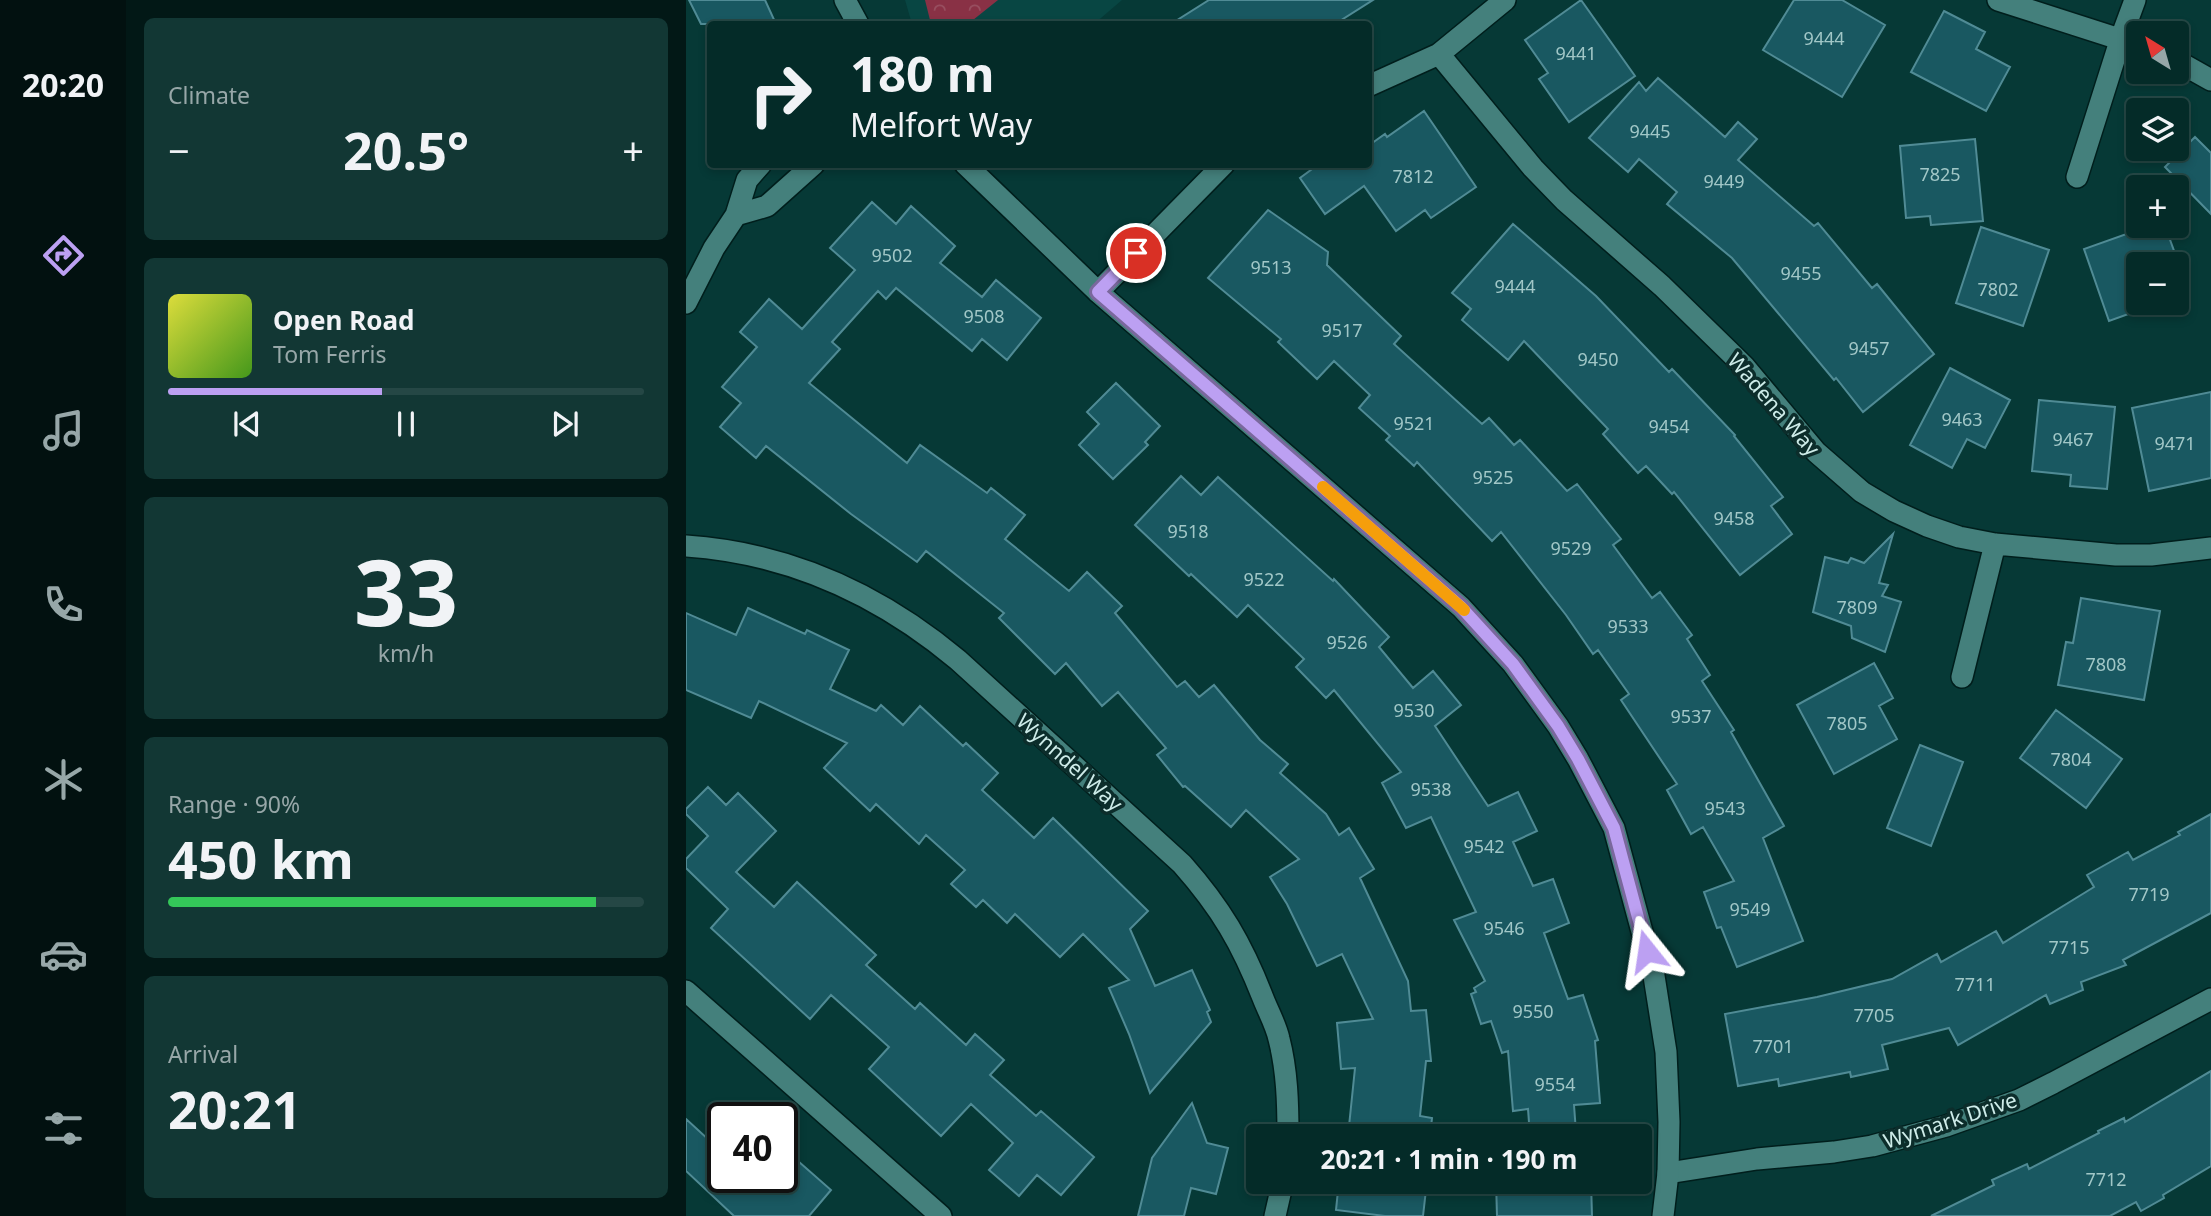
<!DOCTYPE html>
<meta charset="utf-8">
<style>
:root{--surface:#042b28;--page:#123734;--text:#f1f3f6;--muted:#97a7a8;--line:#254745;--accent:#bca0f2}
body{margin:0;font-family:"Noto Sans",sans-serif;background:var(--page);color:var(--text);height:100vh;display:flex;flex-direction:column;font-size:26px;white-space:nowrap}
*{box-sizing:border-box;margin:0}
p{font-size:23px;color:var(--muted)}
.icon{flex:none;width:38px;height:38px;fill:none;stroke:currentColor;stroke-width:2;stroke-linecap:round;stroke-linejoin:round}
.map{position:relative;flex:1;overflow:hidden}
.panel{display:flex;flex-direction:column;gap:18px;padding:18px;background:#021816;width:560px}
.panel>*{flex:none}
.guide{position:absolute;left:21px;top:21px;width:665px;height:147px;border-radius:7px;box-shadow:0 4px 10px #0003,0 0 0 2px var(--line);background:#042b28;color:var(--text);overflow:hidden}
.needle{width:46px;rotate:323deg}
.buttons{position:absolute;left:1440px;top:21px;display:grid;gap:14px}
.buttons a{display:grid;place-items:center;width:63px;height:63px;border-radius:7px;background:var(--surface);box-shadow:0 4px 10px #0003,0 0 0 2px var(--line);font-size:35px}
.speed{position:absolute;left:21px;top:1102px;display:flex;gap:14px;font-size:35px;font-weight:700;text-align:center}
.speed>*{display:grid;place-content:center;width:91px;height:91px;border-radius:50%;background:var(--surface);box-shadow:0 4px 10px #0003,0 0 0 2px var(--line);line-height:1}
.speed .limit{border:4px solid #111;border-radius:10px;background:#fff;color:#111}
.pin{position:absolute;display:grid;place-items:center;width:60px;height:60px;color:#fff;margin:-30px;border:4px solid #fff;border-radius:50%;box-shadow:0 2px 7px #0007}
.me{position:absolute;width:77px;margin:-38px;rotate:345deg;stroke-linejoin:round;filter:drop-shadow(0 0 5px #0008)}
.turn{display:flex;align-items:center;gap:24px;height:147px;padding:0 28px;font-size:32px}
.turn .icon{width:91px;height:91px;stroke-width:2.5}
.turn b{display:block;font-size:49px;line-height:60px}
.big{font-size:52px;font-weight:700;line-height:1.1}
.panel .card{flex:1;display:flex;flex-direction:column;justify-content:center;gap:10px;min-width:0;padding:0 24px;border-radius:10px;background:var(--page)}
.panel .dial{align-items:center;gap:0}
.dial b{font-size:91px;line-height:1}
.song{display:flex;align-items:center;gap:21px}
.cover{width:84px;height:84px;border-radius:10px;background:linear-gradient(135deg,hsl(60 70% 55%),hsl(100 70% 35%))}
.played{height:7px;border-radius:4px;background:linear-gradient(90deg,var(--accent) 45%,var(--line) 45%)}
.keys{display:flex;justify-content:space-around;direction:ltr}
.heat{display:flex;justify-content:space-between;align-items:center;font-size:38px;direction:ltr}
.charge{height:10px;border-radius:5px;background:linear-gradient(90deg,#34c759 90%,var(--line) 0)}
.trip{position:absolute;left:560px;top:1124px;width:406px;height:70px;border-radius:7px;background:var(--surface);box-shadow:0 4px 10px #0003,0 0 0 2px var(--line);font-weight:700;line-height:70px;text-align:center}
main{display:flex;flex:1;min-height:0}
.dock{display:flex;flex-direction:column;width:126px;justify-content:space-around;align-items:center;background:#021110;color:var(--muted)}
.dock .icon{width:49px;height:49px}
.dock .current{color:var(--accent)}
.dock b{font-size:32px;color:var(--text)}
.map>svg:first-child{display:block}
.built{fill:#084643}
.park{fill:url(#park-crowns)}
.building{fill:#195861;stroke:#508b95;stroke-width:2}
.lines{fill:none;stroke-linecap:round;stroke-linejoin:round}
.street-casing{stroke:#001e1c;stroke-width:24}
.secondary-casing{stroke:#001e1c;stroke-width:24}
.street{stroke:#44807c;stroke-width:21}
.secondary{stroke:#44807c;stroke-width:21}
.route-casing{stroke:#7a689d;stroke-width:18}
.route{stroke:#bca0f2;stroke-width:12}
.slow{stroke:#f59e0b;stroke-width:12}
.labels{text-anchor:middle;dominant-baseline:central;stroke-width:7;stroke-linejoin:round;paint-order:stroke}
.number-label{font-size:18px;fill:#a1c7c7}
.street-label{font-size:21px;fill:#ceece9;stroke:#0c2d2b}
</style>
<main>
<nav class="dock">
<b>20:20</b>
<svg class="icon current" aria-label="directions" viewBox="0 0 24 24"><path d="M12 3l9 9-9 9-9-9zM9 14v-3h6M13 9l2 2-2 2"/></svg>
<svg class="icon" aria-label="music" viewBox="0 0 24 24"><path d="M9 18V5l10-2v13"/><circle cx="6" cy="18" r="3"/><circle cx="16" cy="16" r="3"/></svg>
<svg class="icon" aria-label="phone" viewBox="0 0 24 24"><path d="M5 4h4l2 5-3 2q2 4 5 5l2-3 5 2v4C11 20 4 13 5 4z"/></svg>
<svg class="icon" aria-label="climate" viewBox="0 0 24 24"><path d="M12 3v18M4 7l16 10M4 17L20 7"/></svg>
<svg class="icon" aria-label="car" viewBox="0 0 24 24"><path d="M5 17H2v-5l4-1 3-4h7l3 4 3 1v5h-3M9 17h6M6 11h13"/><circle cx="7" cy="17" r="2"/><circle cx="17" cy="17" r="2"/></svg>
<svg class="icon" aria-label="filters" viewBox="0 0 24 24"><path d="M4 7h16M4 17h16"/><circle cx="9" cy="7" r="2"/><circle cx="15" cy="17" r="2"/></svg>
</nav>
<section class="panel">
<div class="card"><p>Climate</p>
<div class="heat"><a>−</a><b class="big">20.5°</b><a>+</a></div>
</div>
<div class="card">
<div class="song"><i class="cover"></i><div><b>Open Road</b><p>Tom Ferris</p></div></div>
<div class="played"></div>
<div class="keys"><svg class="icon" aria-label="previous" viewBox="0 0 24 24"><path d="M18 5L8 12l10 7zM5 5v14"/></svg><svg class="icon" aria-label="pause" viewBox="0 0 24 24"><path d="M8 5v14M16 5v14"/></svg><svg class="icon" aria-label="next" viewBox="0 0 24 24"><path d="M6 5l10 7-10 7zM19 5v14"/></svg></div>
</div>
<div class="card dial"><b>33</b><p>km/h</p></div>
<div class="card"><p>Range · 90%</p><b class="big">450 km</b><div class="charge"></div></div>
<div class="card"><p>Arrival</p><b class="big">20:21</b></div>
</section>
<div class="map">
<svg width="1525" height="1216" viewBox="0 0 1525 1216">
<defs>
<pattern id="park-crowns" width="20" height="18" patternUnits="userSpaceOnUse" patternTransform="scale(1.75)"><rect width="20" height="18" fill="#893145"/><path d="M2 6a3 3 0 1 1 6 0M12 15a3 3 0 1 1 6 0" fill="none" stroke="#984f60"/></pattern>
</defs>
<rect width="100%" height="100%" fill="#063936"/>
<path class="built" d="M219 0H436L408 24H226Z"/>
<path class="park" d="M239 0H312L282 24H245Z"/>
<path class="building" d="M3 0H79L90 24H15Z
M523 0H687L649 24H485Z
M895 0 949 76 883 122 853 79 862 73 839 40Z
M1108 0H1156L1199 25 1156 97 1077 50Z
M1258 11 1299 32 1290 49 1324 67 1300 111 1225 72Z
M972 78 1039 137 1052 122 1071 139 1052 160 1128 226 1132 223 1186 288 1191 284 1248 354 1177 412 1150 378 1148 380 1046 258 981 204 991 192 953 159 942 172 903 138 953 82 960 91Z
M738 111 790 187 745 218 739 210 710 231 678 186 639 214 614 178 633 164H682V146L699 134 701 137Z
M1509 137 1525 153V214L1479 167Z
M1289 139 1297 221 1245 225 1244 216 1220 218 1214 146Z
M186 202 210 224 225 206 269 246 254 263 296 297 310 280 355 318 321 360 296 339 286 351 210 288 200 299 192 291 146 342 154 349 123 383 221 463 234 445 301 493 305 488 339 515 319 539 383 591 401 572 436 606 429 613 491 687 499 681 513 697 528 685 574 740 602 764 594 773 640 814 653 835 663 828 688 869 674 878 722 981 725 1011 740 1010 745 1061H740L734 1116 746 1118 744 1136H662L669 1068 655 1069 651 1023 687 1019 656 954 631 966 601 904 584 877 613 859 560 810 545 827 499 786 497 787 471 755 480 748 432 692 416 706 380 663 369 674 313 618 318 613 240 551 231 562 165 514 80 446 70 458 34 427 55 403 36 387 71 347 54 332 83 299 116 329 169 270 144 248Z
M582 210 642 252 641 265 715 336 708 344 796 424 803 418 828 445 834 440 881 491 891 484 935 539 927 545 966 598 974 592 1006 635 1001 639 1024 675 1016 681 1048 730 1045 732 1098 826 1077 838 1117 941 1051 967 1035 927 1031 928 1018 892 1048 881 1017 827 1005 834 981 790 991 784 935 700 943 694 912 650 907 654 880 615 815 532 806 541 731 462 728 466 700 440 704 436 673 408 684 395 648 361 631 379 592 342 595 339 522 278Z
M827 224 910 296 983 372 986 369 1049 435 1048 436 1097 497 1085 506 1106 534 1054 575 988 492 986 494 960 466 952 473 917 434 922 429 838 341 822 360 776 320 785 309 766 293Z
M1463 226H1479L1503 292 1491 296V264H1452V303H1473L1423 321 1398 249Z
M1295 227 1363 250 1337 326 1270 303Z
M1264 368 1324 400 1299 448 1281 439 1266 468 1224 445Z
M430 383 474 426 459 442 462 445 427 479 393 445 413 424 401 412Z
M1525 392V478L1463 491 1446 408Z
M1353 400 1429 407 1421 489 1384 486 1385 475 1346 471Z
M495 476 515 495 532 477 647 581 648 579 703 637 693 647 727 688 747 671 775 705 749 726 802 806 832 792 851 831 827 842 847 886 867 879 883 923 858 933 882 999 897 995 912 1040 909 1041 914 1103 888 1105 890 1132 844 1136 842 1109 827 1111 822 1051 816 1053 805 1021 795 1024 785 994 790 992 788 988 799 981 768 920 790 912 745 817 720 828 696 783 715 772 648 690 640 698 610 667 618 659 562 605 551 617 505 574 503 576 449 525Z
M1207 534 1193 583 1202 585 1196 596 1215 602 1199 652 1166 638 1165 626 1127 612 1139 557 1162 563 1165 558 1178 563Z
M1395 598 1474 611 1458 700 1372 685 1380 642 1387 643Z
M62 608 119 634 121 630 163 650 144 689 190 711 195 705 217 725 234 706 277 746 280 743 312 773 296 790 348 838 367 818 462 911 444 929 469 986 506 970 524 1010 521 1012 525 1022 464 1093 443 1034 423 988 443 980 397 934 374 957 329 914 321 923 297 900 290 907 265 884 279 870 240 835 233 844 190 804 184 811 138 768 161 743 73 701 65 718 0 690V613L50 635Z
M1188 663 1207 698 1193 706 1211 739 1148 774 1111 705Z
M1370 710 1436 759 1400 808 1334 758Z
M1234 745 1277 762 1245 846 1201 828Z
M22 787 40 805 52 793 90 831 50 872 88 907 111 882 190 955 180 965 229 1009 234 1003 280 1045 289 1034 318 1060 304 1075 350 1116 355 1111 408 1157 375 1195 351 1175 333 1196 303 1170 327 1143 285 1104 255 1136 183 1069 203 1047 145 995 124 1019 25 928 42 909 0 868V859L22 836 0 814V809Z
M1525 814V913L1437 960 1440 965 1395 982 1397 990 1364 1004 1360 995 1272 1045 1263 1028 1196 1045 1202 1069 1165 1077 1164 1072 1093 1086 1092 1079 1052 1086 1039 1014 1131 997 1206 979 1251 954 1255 962 1310 931 1317 943 1408 887 1401 875 1442 852 1447 860 1494 835 1492 832Z
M1525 1071V1166L1477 1195 1478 1198 1455 1211 1450 1202 1424 1216H1245L1308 1185 1306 1180 1341 1164 1343 1169 1413 1133 1412 1131 1438 1118 1439 1122Z
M506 1103 521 1143 542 1148 530 1194 505 1188 498 1216H452L466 1158Z
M0 1119 37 1153V1178H96V1147L145 1190 123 1216H48L0 1171Z
M653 1181H741L737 1216H699L650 1210Z
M810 1181 905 1182 906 1216H811Z"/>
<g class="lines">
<defs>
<path id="street" d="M1312 0 1452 45
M753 54 847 168 878 200 976 286 1058 366 1130 452 1176 492 1208 511 1241 526 1273 537 1309 544 1430 555H1465L1525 548
M1491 61 1525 80
M682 86 753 54 819 0
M1391 177 1435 38 1449 0
M50 215 81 206 128 164
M412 292 538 164
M0 303 28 248 50 215 61 180 75 164
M0 546C103 553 193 594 272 660L496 864C535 908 556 944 577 998 582 1011 590 1025 593 1039 601 1070 602 1103 602 1136
M1276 677 1309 544
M0 991 255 1216
M982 1173 1071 1159 1148 1152 1186 1146 1260 1126 1333 1100 1367 1083 1525 999
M589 1216 597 1181"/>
<path id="secondary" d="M159 0 172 24
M279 164 412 292 775 607 827 664 872 726 892 759 928 828 968 976 980 1052 983 1122 982 1173 977 1216"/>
</defs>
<use href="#street" class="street-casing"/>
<use href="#secondary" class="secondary-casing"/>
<use href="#street" class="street"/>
<use href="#secondary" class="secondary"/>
</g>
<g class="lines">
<defs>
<path id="route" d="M450 253 412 292 775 607 827 664 872 726 892 759 928 828 961 951"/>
</defs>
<use href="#route" class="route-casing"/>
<use href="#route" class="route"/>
<path class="slow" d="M637 487 778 610"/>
</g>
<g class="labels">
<g class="number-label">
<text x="1138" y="38">9444</text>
<text x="890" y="53">9441</text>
<text x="964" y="131">9445</text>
<text x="1254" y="174">7825</text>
<text x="727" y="176">7812</text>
<text x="1038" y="181">9449</text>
<text x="206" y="255">9502</text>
<text x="585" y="267">9513</text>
<text x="1115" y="273">9455</text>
<text x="829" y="286">9444</text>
<text x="1312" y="289">7802</text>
<text x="298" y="316">9508</text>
<text x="656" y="330">9517</text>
<text x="1183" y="348">9457</text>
<text x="912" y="359">9450</text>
<text x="1276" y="419">9463</text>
<text x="728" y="423">9521</text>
<text x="983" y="426">9454</text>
<text x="1387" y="439">9467</text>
<text x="1489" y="443">9471</text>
<text x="807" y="477">9525</text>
<text x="1048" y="518">9458</text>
<text x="502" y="531">9518</text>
<text x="885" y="548">9529</text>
<text x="578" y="579">9522</text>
<text x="1171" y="607">7809</text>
<text x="942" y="626">9533</text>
<text x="661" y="642">9526</text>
<text x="1420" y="664">7808</text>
<text x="728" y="710">9530</text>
<text x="1005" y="716">9537</text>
<text x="1161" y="723">7805</text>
<text x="1385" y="759">7804</text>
<text x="745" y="789">9538</text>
<text x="1039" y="808">9543</text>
<text x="798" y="846">9542</text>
<text x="1463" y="894">7719</text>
<text x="1064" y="909">9549</text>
<text x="818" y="928">9546</text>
<text x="1383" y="947">7715</text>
<text x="1289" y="984">7711</text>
<text x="847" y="1011">9550</text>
<text x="1188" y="1015">7705</text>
<text x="1087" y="1046">7701</text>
<text x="869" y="1084">9554</text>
<text x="1420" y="1179">7712</text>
</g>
<g class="street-label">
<text transform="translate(1088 404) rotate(49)">Wadena Way</text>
<text transform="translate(384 762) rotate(42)">Wynndel Way</text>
<text transform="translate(1264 1120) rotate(-18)">Wymark Drive</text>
</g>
</g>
</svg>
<div class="buttons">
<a><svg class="needle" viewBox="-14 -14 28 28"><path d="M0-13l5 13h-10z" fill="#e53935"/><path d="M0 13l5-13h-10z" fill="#97a7a8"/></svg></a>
<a><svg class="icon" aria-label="layers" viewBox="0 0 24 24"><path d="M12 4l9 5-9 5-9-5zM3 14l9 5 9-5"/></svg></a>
<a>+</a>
<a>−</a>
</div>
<div class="speed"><div class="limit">40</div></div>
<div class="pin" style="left:450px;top:253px;background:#d93025"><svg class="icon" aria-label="arrive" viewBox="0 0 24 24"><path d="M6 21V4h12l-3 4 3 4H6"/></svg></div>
<svg class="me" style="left:961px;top:951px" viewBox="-20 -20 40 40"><path d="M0-17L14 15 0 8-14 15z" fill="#bca0f2" stroke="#fff" stroke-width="4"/></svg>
<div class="trip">20:21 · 1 min · 190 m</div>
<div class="guide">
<div class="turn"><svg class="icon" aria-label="right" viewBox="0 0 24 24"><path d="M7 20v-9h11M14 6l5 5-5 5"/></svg><div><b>180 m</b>Melfort Way</div></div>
</div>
</div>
</main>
